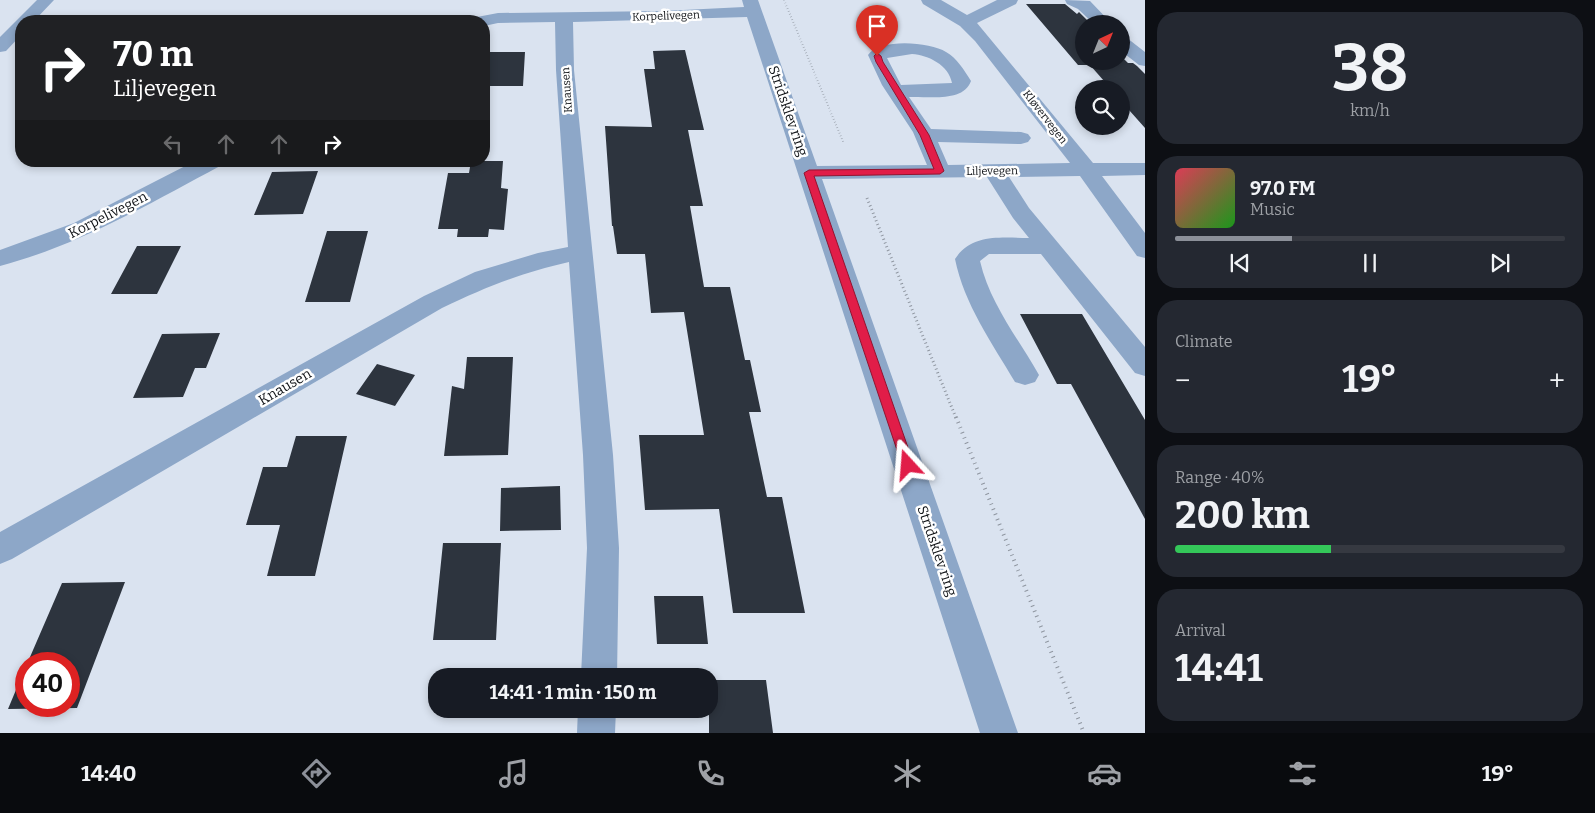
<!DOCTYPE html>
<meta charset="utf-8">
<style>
:root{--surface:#171b24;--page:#242831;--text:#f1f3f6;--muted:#9ea1a6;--line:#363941;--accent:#8c9099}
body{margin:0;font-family:Bitter,serif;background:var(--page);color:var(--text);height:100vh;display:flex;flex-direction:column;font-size:19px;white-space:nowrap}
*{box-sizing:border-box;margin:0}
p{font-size:16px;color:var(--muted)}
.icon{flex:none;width:28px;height:28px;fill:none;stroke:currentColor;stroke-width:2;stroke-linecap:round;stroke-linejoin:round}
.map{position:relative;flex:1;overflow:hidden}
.panel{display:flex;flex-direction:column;gap:12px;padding:12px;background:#0d0f14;width:450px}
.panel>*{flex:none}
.banner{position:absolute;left:15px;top:15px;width:475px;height:152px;border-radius:20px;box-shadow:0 2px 8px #0003;background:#202124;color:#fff;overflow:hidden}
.needle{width:32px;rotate:43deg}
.controls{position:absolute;left:1075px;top:15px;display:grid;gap:10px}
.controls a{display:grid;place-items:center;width:55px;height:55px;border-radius:50%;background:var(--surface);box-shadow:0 2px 8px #0003;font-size:25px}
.speed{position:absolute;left:15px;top:652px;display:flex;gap:10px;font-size:25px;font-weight:700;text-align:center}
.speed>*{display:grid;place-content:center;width:65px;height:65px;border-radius:50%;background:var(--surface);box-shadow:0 2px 8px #0003;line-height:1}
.speed .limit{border:8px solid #d22;background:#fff;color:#111}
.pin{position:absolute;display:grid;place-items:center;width:42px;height:42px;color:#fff;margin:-51px -21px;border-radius:50% 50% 50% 0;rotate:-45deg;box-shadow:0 0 5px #0007}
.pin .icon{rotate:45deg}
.me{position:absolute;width:55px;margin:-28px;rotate:341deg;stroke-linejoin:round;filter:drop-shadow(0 0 4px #0008)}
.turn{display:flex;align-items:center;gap:18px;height:105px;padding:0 15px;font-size:22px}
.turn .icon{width:65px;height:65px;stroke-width:2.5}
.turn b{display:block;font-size:35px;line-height:42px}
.lanes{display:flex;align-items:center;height:48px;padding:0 15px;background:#0003;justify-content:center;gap:25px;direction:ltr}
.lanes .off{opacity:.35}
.big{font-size:38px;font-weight:700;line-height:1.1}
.panel .widget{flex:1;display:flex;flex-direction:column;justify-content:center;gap:8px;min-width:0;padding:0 18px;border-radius:20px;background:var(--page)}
.panel .dial{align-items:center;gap:0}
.dial b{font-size:65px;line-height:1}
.song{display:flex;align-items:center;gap:15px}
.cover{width:60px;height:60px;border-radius:8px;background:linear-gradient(135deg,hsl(350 70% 55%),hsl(120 70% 35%))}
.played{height:5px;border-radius:2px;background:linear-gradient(90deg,var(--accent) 30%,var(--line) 30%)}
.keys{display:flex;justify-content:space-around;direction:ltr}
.heat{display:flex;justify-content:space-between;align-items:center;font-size:28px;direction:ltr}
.charge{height:8px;border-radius:4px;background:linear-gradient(90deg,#34c759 40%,var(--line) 0)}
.trip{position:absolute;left:428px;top:668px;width:290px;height:50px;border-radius:20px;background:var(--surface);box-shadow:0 2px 8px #0003;font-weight:700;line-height:50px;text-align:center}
.menu{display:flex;height:80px;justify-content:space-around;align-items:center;background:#090b0e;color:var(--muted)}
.menu .icon{width:35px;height:35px}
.menu .active{color:var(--accent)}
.menu b{font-size:22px;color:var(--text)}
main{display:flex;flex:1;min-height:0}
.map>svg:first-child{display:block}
.building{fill:#2d343e}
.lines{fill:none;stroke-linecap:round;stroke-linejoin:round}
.path-far2{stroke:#8f96a0;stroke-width:2;stroke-dasharray:0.5 2.5;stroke-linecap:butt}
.path-far1{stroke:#8f96a0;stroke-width:3;stroke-dasharray:1 3;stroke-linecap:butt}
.path{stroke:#8f96a0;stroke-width:4;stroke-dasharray:1 4.5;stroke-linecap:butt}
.minor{fill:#8da7c8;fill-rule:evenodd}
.route{fill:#e11d48;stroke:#92132f}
.labels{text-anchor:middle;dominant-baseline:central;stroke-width:5;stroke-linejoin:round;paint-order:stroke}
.far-street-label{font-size:11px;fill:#0e1115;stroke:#fff}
.street-label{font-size:14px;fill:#0e1115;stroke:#fff}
</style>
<main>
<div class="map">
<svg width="1145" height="733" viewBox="0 0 1145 733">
<rect width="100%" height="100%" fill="#dae3f0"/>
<path class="building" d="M1026 4H1065L1077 14 1079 12 1091 24H1084V61H1121V56L1128 63H1133L1137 66 1145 74V128L1121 101V89H1111L1090 65H1078Z
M685 50 704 130H688L703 206H690L704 287H730L745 360H750L761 412H749L767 497H782L805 613H733L719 509 645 510 639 435H704L684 312 651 313 645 254H617L613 226H612L605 126 652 127 644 69H655L653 51Z
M484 52H525L523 86H484Z
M471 161H503L501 188 508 189 504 230 489 229 488 237H457L458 229H438L448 173H469Z
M318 171 303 214 254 215 272 172Z
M327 231H368L350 302H305Z
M137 246H181L157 294H111Z
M1020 314H1082L1145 420V519L1071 384H1057Z
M220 333 206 368H195L183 397 133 398 162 334Z
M467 357H513L508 455 444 456 452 386 464 389Z
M377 364 415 375 395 406 356 394Z
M296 436H347L315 576H267L280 525H246L263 467H287Z
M560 486 561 530 500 531 501 488Z
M443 543H501L496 640H433Z
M125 582 77 708 8 709 26 666V706H69V664H27L62 583Z
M654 596H703L708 644H657Z
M709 680H766L773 733H709Z"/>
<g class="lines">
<path class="path-far2" d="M784 0 844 144"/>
<path class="path-far1" d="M867 198 956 418"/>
<path class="path" d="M956 417 1084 733"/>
<path class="minor" d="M37 0H54L34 21H21V35L6 51 0 52V37Z
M742 0H758L817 166 927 165 913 132 882 85 868 55C880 38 930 42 946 52 957 58 964 70 971 81 963 103 928 96 909 97L931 129 1021 132 1028 134 1031 138 1028 142 1021 144 938 142 948 165 1070 163 975 41 960 26 923 4 921 0H941L967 15 997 0H1018L1016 4 977 23 1093 163H1145V175L1102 176 1145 233V258L1137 256 1080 176 1009 177 1029 208 1145 347V376L1135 373 1041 254H989L980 261C990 304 1018 338 1039 375L1035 382 1025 385 1015 382C992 343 964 304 955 259 972 233 1002 238 1029 238L1013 218 987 177 822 179 1018 733H980L747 17 573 22 574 70 613 455 619 548 617 676H581L587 548 583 455 569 262C521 273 486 287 442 308L12 559 0 564V532L424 296 475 272 538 253 568 247 556 70 555 22 498 23 484 26V21H475L477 17 498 13 663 11 744 7ZM912 54C928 55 949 65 952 83L901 85 887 58Z
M1065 0 1090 1 1112 24H1094L1078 9 1067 4Z
M1121 37 1127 38 1145 52V66L1139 65 1121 51Z
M195 161H222L220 166C149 204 79 245 0 266V250L74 223Z
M578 709H616L615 733H577Z"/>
</g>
<path class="route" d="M877 53 881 56 883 62 929 135 944 171 940 174 814 176 914 465 912 468 908 470 903 468 902 465 804 173 809 170 934 169 920 135 876 62 874 56Z"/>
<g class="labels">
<g class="far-street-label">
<text transform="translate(666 16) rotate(-2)">Korpelivegen</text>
<text transform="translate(567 90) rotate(-94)">Knausen</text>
<text transform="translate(1045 117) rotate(52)">Kløvervegen</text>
<text transform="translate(992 171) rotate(-1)">Liljevegen</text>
</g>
<g class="street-label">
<text transform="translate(788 111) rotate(71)">Stridsklev ring</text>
<text transform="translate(108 215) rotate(-27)">Korpelivegen</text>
<text transform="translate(285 387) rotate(-30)">Knausen</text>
<text transform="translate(937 551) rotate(71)">Stridsklev ring</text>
</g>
</g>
</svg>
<div class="controls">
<a><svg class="needle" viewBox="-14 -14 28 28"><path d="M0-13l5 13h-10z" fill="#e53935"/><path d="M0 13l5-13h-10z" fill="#9ea1a6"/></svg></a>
<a><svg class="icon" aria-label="search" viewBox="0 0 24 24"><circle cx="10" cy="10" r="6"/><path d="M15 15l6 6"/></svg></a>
</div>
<div class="speed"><div class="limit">40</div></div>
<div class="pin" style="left:877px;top:56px;background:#d93025"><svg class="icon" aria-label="arrive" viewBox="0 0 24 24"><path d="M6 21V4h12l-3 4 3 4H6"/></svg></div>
<svg class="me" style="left:908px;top:465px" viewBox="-20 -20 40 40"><path d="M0-17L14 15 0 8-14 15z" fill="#e11d48" stroke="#fff" stroke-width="4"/></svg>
<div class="trip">14:41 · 1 min · 150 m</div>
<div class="banner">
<div class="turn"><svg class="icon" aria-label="right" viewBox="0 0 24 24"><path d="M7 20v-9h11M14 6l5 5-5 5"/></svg><div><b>70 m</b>Liljevegen</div></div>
<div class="lanes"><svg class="icon off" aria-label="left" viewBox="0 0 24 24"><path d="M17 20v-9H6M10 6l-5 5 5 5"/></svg><svg class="icon off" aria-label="ahead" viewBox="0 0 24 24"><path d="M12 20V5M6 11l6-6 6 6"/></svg><svg class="icon off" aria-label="ahead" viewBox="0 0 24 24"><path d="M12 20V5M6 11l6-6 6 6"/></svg><svg class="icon" aria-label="right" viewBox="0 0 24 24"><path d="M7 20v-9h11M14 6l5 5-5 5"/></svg></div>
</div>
</div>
<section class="panel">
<div class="widget dial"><b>38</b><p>km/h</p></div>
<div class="widget">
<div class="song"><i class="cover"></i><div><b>97.0 FM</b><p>Music</p></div></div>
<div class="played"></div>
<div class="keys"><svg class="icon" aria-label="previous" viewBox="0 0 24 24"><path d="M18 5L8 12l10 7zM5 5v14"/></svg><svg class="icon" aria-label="pause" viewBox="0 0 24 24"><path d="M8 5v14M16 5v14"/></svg><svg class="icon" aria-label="next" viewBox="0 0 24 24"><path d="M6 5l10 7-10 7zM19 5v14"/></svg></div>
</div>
<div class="widget"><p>Climate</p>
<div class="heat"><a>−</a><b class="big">19°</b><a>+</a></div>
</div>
<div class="widget"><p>Range · 40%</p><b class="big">200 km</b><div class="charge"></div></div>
<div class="widget"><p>Arrival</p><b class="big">14:41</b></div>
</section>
</main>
<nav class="menu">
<b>14:40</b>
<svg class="icon active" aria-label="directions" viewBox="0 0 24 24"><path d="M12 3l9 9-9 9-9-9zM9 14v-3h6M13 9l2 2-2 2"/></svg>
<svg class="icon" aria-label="music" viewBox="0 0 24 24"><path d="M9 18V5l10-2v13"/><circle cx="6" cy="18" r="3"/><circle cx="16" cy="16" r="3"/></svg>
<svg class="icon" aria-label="phone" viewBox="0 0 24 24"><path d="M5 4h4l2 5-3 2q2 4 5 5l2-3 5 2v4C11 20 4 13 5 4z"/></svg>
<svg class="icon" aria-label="climate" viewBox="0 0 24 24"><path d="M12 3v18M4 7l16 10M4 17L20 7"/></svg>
<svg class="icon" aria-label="car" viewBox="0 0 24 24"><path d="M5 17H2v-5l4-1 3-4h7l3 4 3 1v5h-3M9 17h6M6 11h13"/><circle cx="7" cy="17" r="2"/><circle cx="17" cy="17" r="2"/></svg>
<svg class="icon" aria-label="filters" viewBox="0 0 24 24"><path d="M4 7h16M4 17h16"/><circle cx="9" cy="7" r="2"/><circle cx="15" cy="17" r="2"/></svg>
<b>19°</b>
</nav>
